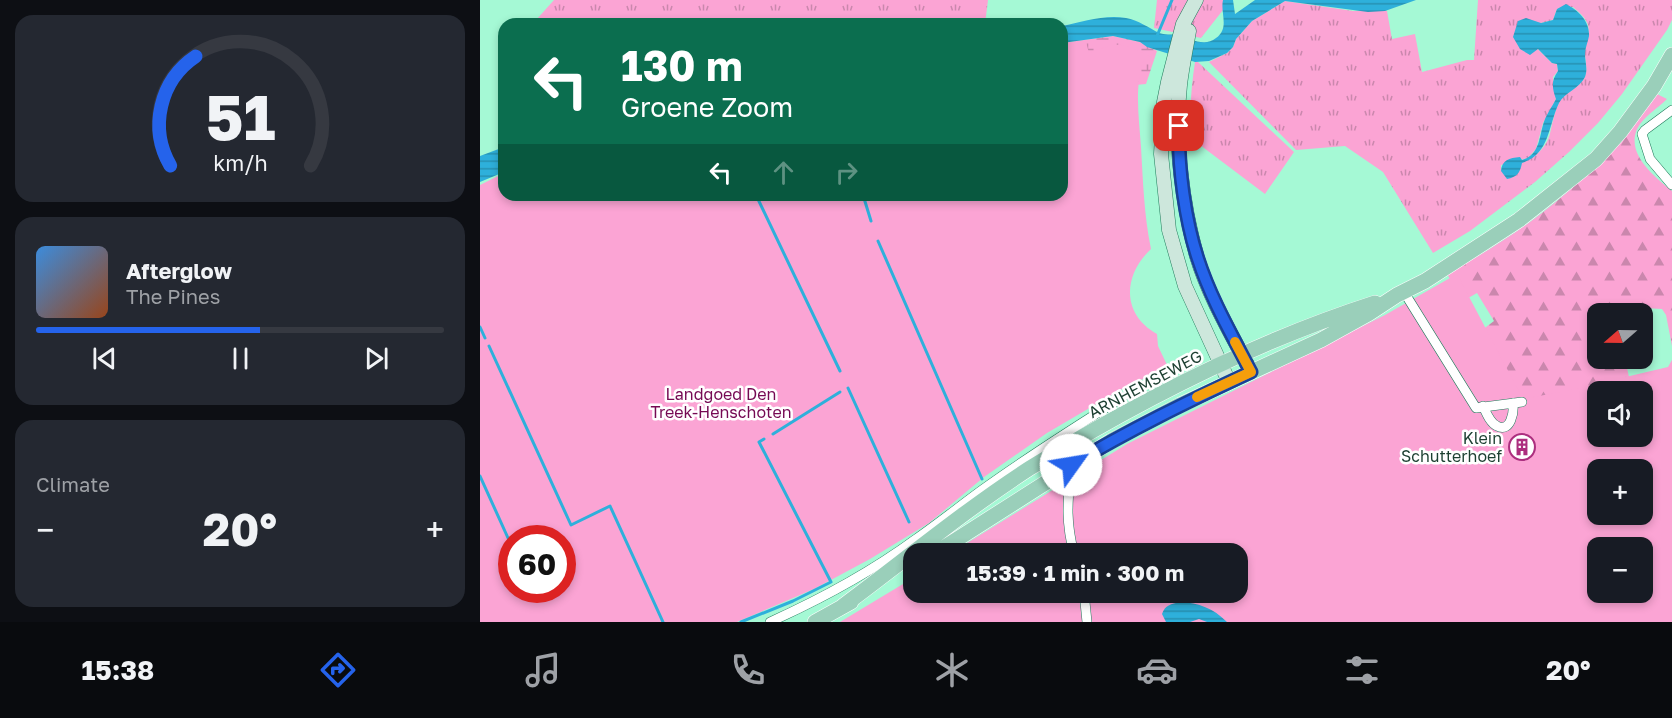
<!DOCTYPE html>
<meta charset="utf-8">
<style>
:root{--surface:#171b24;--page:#242831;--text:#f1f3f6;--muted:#9ea1a6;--line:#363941;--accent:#2563eb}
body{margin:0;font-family:"Golos Text",sans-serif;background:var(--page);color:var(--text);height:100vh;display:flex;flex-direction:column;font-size:22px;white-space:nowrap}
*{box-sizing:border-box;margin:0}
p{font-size:20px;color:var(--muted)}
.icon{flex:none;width:33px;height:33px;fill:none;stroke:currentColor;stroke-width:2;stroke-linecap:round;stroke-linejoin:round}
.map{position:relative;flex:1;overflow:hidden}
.details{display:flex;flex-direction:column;gap:15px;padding:15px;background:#0d0f14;width:480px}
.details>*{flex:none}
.hud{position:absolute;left:18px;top:18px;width:570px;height:183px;border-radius:18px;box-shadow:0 3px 9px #0003;background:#0b6e4f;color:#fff;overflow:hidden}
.needle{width:39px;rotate:250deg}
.fabs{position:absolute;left:1107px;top:303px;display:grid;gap:12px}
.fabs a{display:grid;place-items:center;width:66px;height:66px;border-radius:12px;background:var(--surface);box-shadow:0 3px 9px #0003;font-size:30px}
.speed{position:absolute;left:18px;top:525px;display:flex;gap:12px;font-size:30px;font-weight:700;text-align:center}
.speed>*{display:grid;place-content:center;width:78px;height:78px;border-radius:50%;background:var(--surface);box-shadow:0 3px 9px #0003;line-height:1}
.speed .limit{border:9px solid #d22;background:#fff;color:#111}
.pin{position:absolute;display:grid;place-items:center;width:51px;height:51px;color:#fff;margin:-26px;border-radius:12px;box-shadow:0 3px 9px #0006}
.me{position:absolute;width:66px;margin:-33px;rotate:58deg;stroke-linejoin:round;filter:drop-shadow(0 0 4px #0008)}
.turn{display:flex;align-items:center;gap:21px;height:126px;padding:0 24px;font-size:27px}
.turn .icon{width:78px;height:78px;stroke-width:2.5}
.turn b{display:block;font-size:42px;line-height:51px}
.lanes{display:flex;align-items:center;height:57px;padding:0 24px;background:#0003;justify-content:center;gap:30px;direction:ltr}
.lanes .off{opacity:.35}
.big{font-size:45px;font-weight:700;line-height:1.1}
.details .card{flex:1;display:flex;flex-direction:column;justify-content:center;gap:9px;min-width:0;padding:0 21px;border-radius:18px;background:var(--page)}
.details .dial{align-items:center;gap:0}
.dial svg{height:156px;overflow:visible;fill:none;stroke:var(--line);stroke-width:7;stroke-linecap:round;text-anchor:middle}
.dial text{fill:var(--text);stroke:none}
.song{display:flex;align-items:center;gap:18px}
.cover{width:72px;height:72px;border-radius:9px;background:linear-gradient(135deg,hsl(210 70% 55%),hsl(20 70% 35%))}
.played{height:6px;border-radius:3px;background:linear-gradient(90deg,var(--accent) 55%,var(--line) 55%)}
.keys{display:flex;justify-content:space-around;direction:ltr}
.heat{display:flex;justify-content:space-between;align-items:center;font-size:33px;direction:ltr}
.trip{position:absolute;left:423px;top:543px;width:345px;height:60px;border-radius:18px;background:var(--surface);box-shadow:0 3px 9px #0003;font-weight:700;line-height:60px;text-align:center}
.tabs{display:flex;height:96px;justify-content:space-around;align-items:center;background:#090b0e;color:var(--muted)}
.tabs .icon{width:42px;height:42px}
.tabs .selected{color:var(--accent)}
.tabs b{font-size:27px;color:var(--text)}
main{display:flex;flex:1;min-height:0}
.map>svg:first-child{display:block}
.grass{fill:url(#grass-tufts);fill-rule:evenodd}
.forest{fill:url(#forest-firs)}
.wetland{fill:url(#wetland-marsh)}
.park{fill:#fba4d4;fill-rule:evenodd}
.water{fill:url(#water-rules)}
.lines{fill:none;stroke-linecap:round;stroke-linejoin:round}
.stream{stroke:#2eb0db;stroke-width:3}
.minor-casing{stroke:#207a5b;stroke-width:10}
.secondary-casing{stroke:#207a5b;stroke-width:15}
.primary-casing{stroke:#fff;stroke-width:16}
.minor{stroke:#fff;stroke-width:9}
.secondary{stroke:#cde7dc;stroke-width:14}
.primary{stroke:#9acfba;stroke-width:15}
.route-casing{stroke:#184099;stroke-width:15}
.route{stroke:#2563eb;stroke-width:10}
.slow{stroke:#f59e0b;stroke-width:10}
.labels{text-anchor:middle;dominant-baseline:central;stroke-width:5;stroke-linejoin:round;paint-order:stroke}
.street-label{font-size:16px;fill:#1c3f31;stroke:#fff}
.park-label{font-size:16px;fill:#750953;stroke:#fff}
.poi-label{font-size:16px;fill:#1c3f31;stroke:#fff;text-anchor:end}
</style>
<main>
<section class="details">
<div class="card dial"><svg viewBox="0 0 100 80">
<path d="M14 69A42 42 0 1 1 86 69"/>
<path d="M14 69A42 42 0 0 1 27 13" stroke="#2563eb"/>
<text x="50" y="56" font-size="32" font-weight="700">51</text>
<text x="50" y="72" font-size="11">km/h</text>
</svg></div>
<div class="card">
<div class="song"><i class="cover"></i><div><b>Afterglow</b><p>The Pines</p></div></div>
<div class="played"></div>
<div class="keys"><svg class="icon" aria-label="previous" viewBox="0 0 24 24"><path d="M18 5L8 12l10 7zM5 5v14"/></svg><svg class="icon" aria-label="pause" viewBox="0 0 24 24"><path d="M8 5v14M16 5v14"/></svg><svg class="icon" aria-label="next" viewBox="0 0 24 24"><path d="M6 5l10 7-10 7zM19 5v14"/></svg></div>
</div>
<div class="card"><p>Climate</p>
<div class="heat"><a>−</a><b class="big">20°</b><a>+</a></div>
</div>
</section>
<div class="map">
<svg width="1192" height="622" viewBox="0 0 1192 622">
<defs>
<pattern id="grass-tufts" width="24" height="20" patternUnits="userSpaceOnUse" patternTransform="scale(1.5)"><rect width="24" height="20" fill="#fba4d4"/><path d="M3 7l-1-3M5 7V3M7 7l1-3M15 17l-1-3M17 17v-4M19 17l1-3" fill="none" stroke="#ca87ad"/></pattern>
<pattern id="forest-firs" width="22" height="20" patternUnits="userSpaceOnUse" patternTransform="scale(1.5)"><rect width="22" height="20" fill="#fba4d4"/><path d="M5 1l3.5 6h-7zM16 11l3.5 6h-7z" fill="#ca87ad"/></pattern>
<pattern id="wetland-marsh" width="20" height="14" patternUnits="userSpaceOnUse" patternTransform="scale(1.5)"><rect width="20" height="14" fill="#fba4d4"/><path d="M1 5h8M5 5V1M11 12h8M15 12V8" fill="none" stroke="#ca87ad"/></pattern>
<pattern id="water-rules" width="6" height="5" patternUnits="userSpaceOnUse" patternTransform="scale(1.5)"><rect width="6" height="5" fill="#2eb0db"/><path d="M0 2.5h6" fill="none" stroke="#2691b2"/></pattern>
</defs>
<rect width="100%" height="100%" fill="#a5f9d5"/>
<path class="grass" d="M74 0H508L505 24H56V20Z
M677 0H743V10L721 38 674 28Z
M998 0H1192V20L1187 30 1142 94 1118 123 1089 152 1055 182 990 231 953 253 903 172 865 146 816 150 729 62 747 53 753 47 756 39 772 21 805 1 873 11H907L912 39 935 34 942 72 987 60H994ZM1093 7C1099 12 1106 18 1108 25 1110 35 1105 44 1105 53 1105 63 1109 71 1103 80 1097 89 1084 93 1079 102 1075 110 1073 120 1071 129 1067 156 1042 163 1021 171V165L1048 158 1056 149 1063 123 1076 99 1073 77 1078 71 1077 64 1072 63 1058 49 1061 23 1073 20 1077 9Z
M715 62H718L814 152 785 194 712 139C709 113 711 88 715 62Z"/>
<path class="forest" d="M1177 94 1187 99C1178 108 1162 118 1157 129 1146 155 1175 177 1192 191V346L1186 315 1182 309 1165 308 1157 313 1118 314V358L1145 359 1149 377 1189 387 1118 392 1041 401 1002 330 1014 321 997 293 983 301 967 274C1018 246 1068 213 1110 171 1134 148 1155 120 1177 94Z"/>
<path class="wetland" d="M633 36 660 42 677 51 666 84 582 92V43Z"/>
<path class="park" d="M606 42 609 53C641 40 641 43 671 57V61L664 59C654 87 659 118 661 147 663 181 664 215 671 249 643 275 641 314 677 334L678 346 688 367 642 389 567 433 504 477 449 523 390 559 334 589 257 622H0V185L24 173V195H582V46ZM32 538H82V590H32Z
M977 274 1043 399 1086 391 1188 367 1192 360V622H360L433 578 434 592H758V554L471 553 647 444 905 315ZM1118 392H1162V436H1118ZM1118 470H1162V514H1118ZM1118 548H1162V592H1118Z"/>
<path class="water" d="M743 0H753L755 14 775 0H936L905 11 888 12 805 1 772 21 756 39 753 47 747 53 729 61 715 62 667 47 660 42 633 36 582 43V26C602 22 625 14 646 18 658 20 669 28 679 33 684 35 692 34 697 35 710 38 724 48 736 38 750 28 740 13 743 0Z
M1086 4C1098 10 1110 21 1109 36 1108 42 1105 48 1105 54 1105 62 1108 69 1105 77 1100 88 1084 93 1079 103 1068 126 1070 154 1042 163 1040 173 1037 177 1027 179L1021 171C1022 160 1029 158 1040 157L1042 160C1059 155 1059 139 1063 125 1065 116 1072 107 1076 99 1072 88 1071 81 1078 71L1077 64 1072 63 1058 49 1050 55 1040 49 1033 37 1038 21 1046 18 1061 23 1073 20 1077 9Z
M24 147V172L0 182V156Z
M700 602C719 603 733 608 747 622H727L719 619 710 622H686L682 614C685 605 691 604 700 602Z"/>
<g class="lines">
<path class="stream" d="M677 36 692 0
M276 195 360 371
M383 195 391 221
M398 241 502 479
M0 327 5 338
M9 346 91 525 130 506 183 622
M368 388 429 522
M293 434 360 392
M0 476 28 538
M261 622 313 601 351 582 279 442 284 439"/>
<defs>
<path id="minor" d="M1192 110 1165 130 1162 134 1170 159 1192 185
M924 292 996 408 1042 402
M1003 406C1006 412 1010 423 1017 426 1031 433 1034 412 1033 403
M591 465C588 500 585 519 594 554
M604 592 607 622
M290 622C341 599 391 572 436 539 459 523 480 506 502 490 548 457 595 427 643 397"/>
<path id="secondary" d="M716 0 703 24 688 82 684 102 681 154 689 230 705 286 749 382
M709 31C706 49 702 67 700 85 694 139 702 204 717 257 729 297 752 335 771 372"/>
<path id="primary" d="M454 554 631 441 700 405 841 340 888 314 917 295 945 281 1039 220 1116 159 1140 132 1174 86 1192 55
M363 606C425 560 485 510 550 468 658 401 774 342 895 303
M335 622 371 602"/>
</defs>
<use href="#minor" class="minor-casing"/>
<use href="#secondary" class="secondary-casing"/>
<use href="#primary" class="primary-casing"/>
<use href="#minor" class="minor"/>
<use href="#secondary" class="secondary"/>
<use href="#primary" class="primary"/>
</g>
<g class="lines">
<defs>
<path id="route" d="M591 465C649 430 709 401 771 372 752 335 731 299 718 259 705 220 698 167 699 126"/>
</defs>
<use href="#route" class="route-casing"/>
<use href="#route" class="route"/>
<path class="slow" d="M717 397 771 372 755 342"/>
</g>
<defs>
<symbol id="building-ring" viewBox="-11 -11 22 22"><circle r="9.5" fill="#fff" stroke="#ac2f7f" stroke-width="1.5"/><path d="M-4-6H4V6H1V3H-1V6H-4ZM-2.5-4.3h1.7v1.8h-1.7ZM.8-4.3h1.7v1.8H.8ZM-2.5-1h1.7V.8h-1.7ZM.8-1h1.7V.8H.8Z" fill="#ac2f7f"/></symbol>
</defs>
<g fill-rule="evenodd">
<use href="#building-ring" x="1027" y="432" width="30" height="30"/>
</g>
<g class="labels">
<g class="street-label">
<text transform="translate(665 384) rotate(-28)">ARNHEMSEWEG</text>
</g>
<g class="park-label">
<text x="241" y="394">Landgoed Den<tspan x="241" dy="18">Treek-Henschoten</tspan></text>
</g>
<g class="poi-label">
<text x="1022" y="438">Klein<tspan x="1022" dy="18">Schutterhoef</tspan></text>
</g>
</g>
</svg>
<div class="fabs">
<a><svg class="needle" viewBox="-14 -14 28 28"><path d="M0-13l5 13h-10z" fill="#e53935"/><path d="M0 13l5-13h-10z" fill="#9ea1a6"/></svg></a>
<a><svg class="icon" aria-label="sound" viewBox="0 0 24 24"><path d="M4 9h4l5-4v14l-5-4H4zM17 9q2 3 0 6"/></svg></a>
<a>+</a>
<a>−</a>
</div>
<div class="speed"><div class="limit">60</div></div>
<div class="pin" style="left:699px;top:126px;background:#d93025"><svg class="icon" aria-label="arrive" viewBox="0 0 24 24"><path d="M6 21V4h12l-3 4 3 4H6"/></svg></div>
<svg class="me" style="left:591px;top:465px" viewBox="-20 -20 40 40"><circle r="19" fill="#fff"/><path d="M0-13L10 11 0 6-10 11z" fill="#2563eb"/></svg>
<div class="trip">15:39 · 1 min · 300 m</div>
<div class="hud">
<div class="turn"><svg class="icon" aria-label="left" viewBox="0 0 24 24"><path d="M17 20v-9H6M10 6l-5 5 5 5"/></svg><div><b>130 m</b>Groene Zoom</div></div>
<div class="lanes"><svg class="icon" aria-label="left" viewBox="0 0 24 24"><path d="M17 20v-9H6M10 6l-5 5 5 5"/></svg><svg class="icon off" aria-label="ahead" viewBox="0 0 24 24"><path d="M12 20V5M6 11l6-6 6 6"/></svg><svg class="icon off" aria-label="right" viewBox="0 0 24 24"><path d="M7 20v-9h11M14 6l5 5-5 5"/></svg></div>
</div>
</div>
</main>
<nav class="tabs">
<b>15:38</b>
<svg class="icon selected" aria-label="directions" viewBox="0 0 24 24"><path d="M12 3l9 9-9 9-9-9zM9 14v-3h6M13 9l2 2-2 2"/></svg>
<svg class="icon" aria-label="music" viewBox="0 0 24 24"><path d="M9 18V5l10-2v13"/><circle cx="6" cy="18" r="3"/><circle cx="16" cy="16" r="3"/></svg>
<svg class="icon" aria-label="phone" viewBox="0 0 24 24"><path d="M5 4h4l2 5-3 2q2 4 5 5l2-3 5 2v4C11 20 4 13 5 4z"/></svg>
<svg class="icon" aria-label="climate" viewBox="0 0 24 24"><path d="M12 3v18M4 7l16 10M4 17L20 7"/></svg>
<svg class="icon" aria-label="car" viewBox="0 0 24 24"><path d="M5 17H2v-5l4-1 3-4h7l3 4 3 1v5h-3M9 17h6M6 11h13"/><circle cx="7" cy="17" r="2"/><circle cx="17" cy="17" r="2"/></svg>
<svg class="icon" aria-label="filters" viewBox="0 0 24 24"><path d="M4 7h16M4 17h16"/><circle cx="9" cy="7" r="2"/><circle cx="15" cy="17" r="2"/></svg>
<b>20°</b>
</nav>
